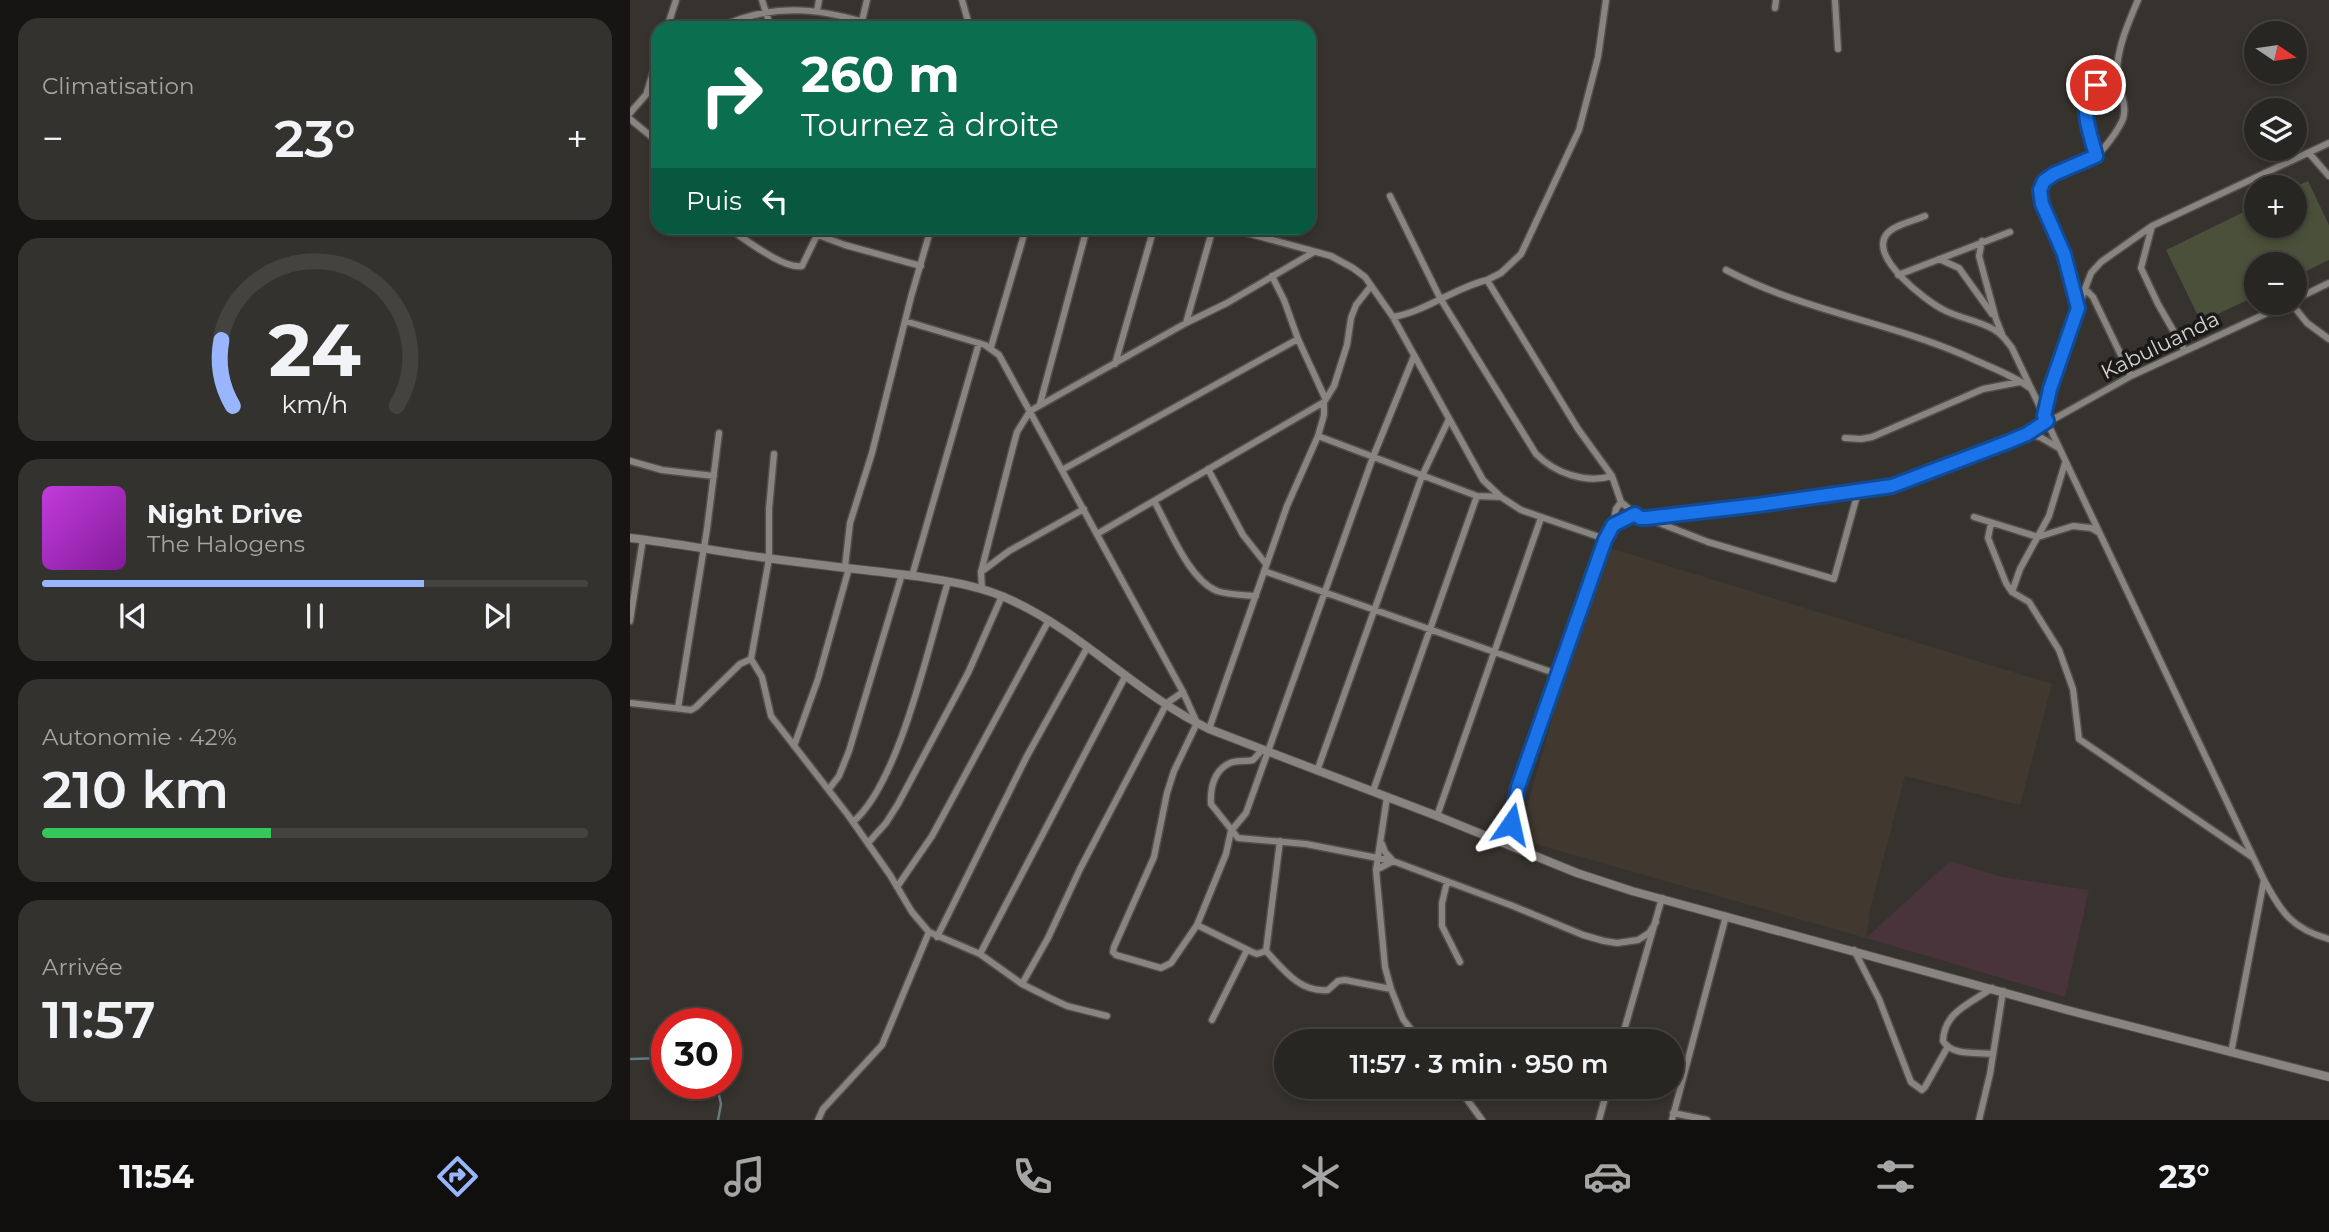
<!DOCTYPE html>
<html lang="fr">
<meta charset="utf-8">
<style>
:root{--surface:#282622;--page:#34322f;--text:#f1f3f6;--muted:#a5a5a5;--line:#444340;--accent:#98b5fd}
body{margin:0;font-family:Montserrat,sans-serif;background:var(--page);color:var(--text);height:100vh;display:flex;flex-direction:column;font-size:26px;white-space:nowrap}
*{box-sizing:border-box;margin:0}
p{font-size:23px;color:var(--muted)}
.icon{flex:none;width:38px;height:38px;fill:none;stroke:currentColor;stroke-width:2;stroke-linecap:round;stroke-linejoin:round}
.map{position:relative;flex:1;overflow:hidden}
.panel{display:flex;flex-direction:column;gap:18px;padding:18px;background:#161513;width:630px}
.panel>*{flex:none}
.guide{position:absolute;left:21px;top:21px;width:665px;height:214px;border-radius:21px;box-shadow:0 4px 10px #0003,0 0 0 2px var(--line);background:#0b6e4f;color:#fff;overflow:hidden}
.needle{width:46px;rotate:103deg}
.buttons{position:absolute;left:1614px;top:21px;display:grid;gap:14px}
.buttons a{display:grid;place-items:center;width:63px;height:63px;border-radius:50%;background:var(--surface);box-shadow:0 4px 10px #0003,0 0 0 2px var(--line);font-size:35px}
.speed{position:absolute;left:21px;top:1008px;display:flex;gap:14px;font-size:35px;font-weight:700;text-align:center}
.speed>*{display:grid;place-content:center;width:91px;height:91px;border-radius:50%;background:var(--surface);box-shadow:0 4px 10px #0003,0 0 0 2px var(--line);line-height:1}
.speed .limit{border:10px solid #d22;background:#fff;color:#111}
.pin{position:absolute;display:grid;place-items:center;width:60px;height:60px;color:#fff;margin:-30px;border:4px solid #fff;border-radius:50%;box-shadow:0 2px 7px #0007}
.me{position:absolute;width:77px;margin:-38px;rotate:11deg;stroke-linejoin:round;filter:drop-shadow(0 0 5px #0008)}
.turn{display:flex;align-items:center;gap:24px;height:147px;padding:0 35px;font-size:32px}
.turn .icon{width:91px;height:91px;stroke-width:2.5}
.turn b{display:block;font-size:49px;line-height:60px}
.then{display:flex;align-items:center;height:66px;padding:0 35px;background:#0003;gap:14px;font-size:26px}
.big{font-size:52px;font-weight:600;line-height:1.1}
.panel .card{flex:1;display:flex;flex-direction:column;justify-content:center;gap:10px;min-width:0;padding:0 24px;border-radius:21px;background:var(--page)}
.panel .dial{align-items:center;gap:0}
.dial svg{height:182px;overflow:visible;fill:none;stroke:var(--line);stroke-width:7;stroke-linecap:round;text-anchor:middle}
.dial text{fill:var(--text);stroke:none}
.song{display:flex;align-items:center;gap:21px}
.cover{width:84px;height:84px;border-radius:10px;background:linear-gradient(135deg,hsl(290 70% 55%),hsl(290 70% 35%))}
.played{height:7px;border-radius:4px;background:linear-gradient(90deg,var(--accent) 70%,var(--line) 70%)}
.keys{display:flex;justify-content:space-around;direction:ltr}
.heat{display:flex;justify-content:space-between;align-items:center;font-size:38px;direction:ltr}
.charge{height:10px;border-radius:5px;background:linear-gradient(90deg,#34c759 42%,var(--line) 0)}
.trip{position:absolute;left:644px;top:1029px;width:410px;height:70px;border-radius:35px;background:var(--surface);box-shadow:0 4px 10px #0003,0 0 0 2px var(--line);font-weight:600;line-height:70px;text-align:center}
.tab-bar{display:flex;height:112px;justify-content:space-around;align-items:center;background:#100f0e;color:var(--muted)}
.tab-bar .icon{width:49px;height:49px}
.tab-bar .on{color:var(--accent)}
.tab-bar b{font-size:32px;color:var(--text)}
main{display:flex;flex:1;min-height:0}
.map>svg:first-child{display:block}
.built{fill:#413930}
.medical{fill:#48343a}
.green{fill:#4a5039}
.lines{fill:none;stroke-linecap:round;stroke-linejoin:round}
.stream{stroke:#647b81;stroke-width:2.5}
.minor-casing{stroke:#514e4b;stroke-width:9}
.tertiary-casing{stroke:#514e4b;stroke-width:10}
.minor{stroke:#888480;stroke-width:6}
.tertiary{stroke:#888480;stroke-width:8}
.route-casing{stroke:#114b97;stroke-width:18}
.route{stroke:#1a73e8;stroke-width:12}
.labels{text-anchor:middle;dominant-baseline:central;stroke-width:7;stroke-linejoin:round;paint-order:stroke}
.street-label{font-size:21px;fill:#d5d3d0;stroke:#1c1a19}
</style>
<main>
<section class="panel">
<div class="card"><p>Climatisation</p>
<div class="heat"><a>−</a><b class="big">23°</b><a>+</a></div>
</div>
<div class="card dial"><svg viewBox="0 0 100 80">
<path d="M14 69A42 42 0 1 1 86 69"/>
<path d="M14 69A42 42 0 0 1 9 40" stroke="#98b5fd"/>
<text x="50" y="56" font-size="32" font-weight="700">24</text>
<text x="50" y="72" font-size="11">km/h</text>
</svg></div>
<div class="card">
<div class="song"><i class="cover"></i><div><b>Night Drive</b><p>The Halogens</p></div></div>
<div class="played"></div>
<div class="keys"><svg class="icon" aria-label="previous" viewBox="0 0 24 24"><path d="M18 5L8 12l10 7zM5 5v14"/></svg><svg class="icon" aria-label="pause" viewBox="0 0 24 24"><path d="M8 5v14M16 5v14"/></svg><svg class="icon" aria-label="next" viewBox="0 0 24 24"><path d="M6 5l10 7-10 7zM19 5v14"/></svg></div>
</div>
<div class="card"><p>Autonomie · 42%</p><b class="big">210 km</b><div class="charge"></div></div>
<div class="card"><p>Arrivée</p><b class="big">11:57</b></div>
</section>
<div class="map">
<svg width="1699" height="1120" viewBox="0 0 1699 1120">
<rect width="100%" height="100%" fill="#36322e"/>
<path class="built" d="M980 548 1422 684 1390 805 1275 776 1241 905 1236 938 888 839 933 680Z"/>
<path class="medical" d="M1320 861 1372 877 1459 890 1435 997 1236 938Z"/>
<path class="green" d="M1678 181 1699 225V260L1664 277V264H1626V296L1571 322 1536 250 1626 206V226H1664V187Z"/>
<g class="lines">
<path class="stream" d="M0 1059 37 1058
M71 1083 89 1095 91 1104 88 1120"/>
<defs>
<path id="minor" d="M132 0 141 28
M332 0 340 28
M976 0 968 57 949 130 891 254 871 273 857 280 948 429 982 476 991 502 1010 518 1128 505 1244 490 1271 483 1397 434 1501 376 1659 303
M1205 0 1208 49
M1145 8 1146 0
M187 11 189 0
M232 21 237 0
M37 28 46 0
M89 28C145 0 196 9 253 28
M213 28 215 17
M17 92 28 56
M0 113 28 81
M0 119 28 142
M1679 153 1699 176
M1466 156C1462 140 1449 104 1460 90 1467 82 1479 77 1487 70
M760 196 810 298 906 454C925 473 955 484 982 476
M1295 216C1284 221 1263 225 1256 235 1240 258 1295 300 1312 309 1328 318 1347 320 1363 329 1372 334 1376 340 1382 348L1634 880C1651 912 1662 929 1699 939
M1522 226 1511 268 1528 304 1555 351
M98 228C114 238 154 270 172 266L187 235
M169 228 215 245 291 266
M599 228 701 256 723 268 735 277 763 317 853 480 871 497
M1352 241 1349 256 1366 319 1372 334
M1309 259 1329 268 1362 314
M1096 270C1175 312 1266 323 1347 361 1365 369 1384 376 1400 388
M1268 275 1380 232
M642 276 654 300 668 339 695 398
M1455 289 1463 297 1501 376
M1664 300 1699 283
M1661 303 1677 323 1699 339
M1447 307C1442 284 1438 261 1429 239 1423 225 1412 210 1411 195 1409 170 1448 168 1464 157 1473 152 1489 129 1493 119 1498 103 1487 88 1487 72 1487 48 1499 21 1508 0
M763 317C797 311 824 288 857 280
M275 321 355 345 369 355 553 692 567 723 544 771 537 793 524 857 484 947 483 952 486 955 531 968 541 963 567 925 596 854 601 831 616 813 743 457 784 356
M556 323 583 228
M361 347 396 228
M485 364 524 228
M410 404 457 228
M1415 414 1435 342 1461 273 1471 262 1522 226 1699 143
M1397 434 1410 437 1427 447
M688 436 847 496 871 497 891 510 975 539
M1215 438 1231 439 1242 437 1353 389 1390 382
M0 461 32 470 84 476
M578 469 613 535 636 564
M432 470 668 339
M524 501C539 527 558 579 587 591 599 595 614 595 626 596
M1344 517 1408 537 1443 526 1461 528 1468 532
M1019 519 1078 542 1204 579 1228 492
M1361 523 1358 538 1376 583 1382 592 1399 602 1429 650 1443 689 1449 739 1622 857
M983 525 1005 514
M467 534 694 402
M215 567 220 523 242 453 281 297 301 228
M634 571 927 674
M351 572 379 551 454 509
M282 576 349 343
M352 589 351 572 383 447 387 432 400 411 556 323 597 303 684 252
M1382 592 1390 569 1419 516 1435 463
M0 621 13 539
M121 659 139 559V509L144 454
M0 703 61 710 66 707 110 664 121 659 132 677 141 716 218 815 260 875 282 912 299 932 350 954 392 984 420 998 437 1006 477 1016
M48 708 77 529 89 433
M579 729 657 506 688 436 694 415V402L704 386 717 345 721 318 726 305 741 286
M164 746 188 679 219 568
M633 749 623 760C615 762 607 760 600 763 584 770 580 788 581 804L608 838 676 844 763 861 883 906 953 935 974 941 987 943 1008 940 1019 933 1026 922
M687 771 792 476 819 419
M199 789 209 776 219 751 272 574
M743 791 847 496
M757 797 746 870 755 967 761 989 773 1019 790 1041
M807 816 911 518
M223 822C270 782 299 643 318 582
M238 843 256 823 268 804 338 673 372 596
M874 843 888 787 901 757 964 567 975 539 983 525 986 509 991 502
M746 870 763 861 755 852 752 844
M817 882 812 903V926L830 962
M267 887 302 836 419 620
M567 925 622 952 627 954 636 951C653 969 670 993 698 990L708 981 715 980 761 989
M307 937 397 756 457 648
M1224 950 1249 999 1279 1077 1281 1082 1292 1090 1295 1087 1317 1048
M636 951 650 841
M350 954 496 675
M392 984 418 938 450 869 537 703 553 692
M1362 988C1342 1003 1314 1011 1313 1041 1322 1056 1346 1052 1362 1054
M582 1020 617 950
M991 1041 1032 898
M1601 1053 1634 880
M828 1087 852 1120
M1043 1113 1077 1120
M188 1120 193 1109 252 1045 299 932
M969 1120 978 1087
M1042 1120 1096 916
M1349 1120 1360 1074 1373 991"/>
<path id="tertiary" d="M0 538C46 543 91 552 137 558 186 565 236 570 285 576 318 581 353 586 383 601 454 634 508 695 579 729L807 816 947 873 1002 891 1437 1010 1699 1077"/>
</defs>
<use href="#minor" class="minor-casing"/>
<use href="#tertiary" class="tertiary-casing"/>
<use href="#minor" class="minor"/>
<use href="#tertiary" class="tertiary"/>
</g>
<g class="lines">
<defs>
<path id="route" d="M881 824 888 787 975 540 983 525 1005 514 1010 518H1016L1128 505 1262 486 1378 442 1397 434 1417 421 1414 416 1420 389 1448 308 1434 254 1412 204 1410 190 1414 181 1424 174 1466 156C1461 135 1446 102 1466 85"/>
</defs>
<use href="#route" class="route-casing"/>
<use href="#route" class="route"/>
</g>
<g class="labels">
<g class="street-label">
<text transform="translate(1530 345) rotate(-26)">Kabuluanda</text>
</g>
</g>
</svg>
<div class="buttons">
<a><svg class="needle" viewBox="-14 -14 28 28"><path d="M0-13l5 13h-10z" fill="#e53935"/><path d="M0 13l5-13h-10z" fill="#a5a5a5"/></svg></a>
<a><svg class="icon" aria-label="layers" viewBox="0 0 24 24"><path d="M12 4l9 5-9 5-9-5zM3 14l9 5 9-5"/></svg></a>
<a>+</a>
<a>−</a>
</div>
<div class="speed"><div class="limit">30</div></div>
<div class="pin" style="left:1466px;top:85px;background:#d93025"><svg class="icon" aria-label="arrive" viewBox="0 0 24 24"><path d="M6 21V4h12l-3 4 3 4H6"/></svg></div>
<svg class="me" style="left:881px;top:824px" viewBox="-20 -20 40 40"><path d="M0-17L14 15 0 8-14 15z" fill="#1a73e8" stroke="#fff" stroke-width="4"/></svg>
<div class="trip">11:57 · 3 min · 950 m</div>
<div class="guide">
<div class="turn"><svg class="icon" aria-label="right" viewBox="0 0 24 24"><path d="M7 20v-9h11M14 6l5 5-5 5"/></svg><div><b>260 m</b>Tournez à droite</div></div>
<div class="then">Puis<svg class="icon" aria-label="left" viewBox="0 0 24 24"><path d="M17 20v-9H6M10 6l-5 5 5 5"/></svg></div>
</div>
</div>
</main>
<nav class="tab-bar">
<b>11:54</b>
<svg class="icon on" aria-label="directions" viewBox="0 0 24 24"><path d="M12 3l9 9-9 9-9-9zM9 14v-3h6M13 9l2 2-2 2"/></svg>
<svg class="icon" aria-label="music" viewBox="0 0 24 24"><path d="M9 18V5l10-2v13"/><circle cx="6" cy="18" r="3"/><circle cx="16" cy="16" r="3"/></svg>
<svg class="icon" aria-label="phone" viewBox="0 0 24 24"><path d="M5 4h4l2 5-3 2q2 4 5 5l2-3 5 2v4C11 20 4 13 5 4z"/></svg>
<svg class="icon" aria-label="climate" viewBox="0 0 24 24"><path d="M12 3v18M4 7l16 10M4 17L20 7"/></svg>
<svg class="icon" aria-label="car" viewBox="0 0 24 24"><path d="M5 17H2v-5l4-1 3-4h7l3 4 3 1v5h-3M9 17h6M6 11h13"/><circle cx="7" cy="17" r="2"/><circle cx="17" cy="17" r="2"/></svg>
<svg class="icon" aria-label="filters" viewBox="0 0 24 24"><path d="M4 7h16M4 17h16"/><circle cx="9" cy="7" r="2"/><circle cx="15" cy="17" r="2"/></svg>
<b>23°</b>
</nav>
